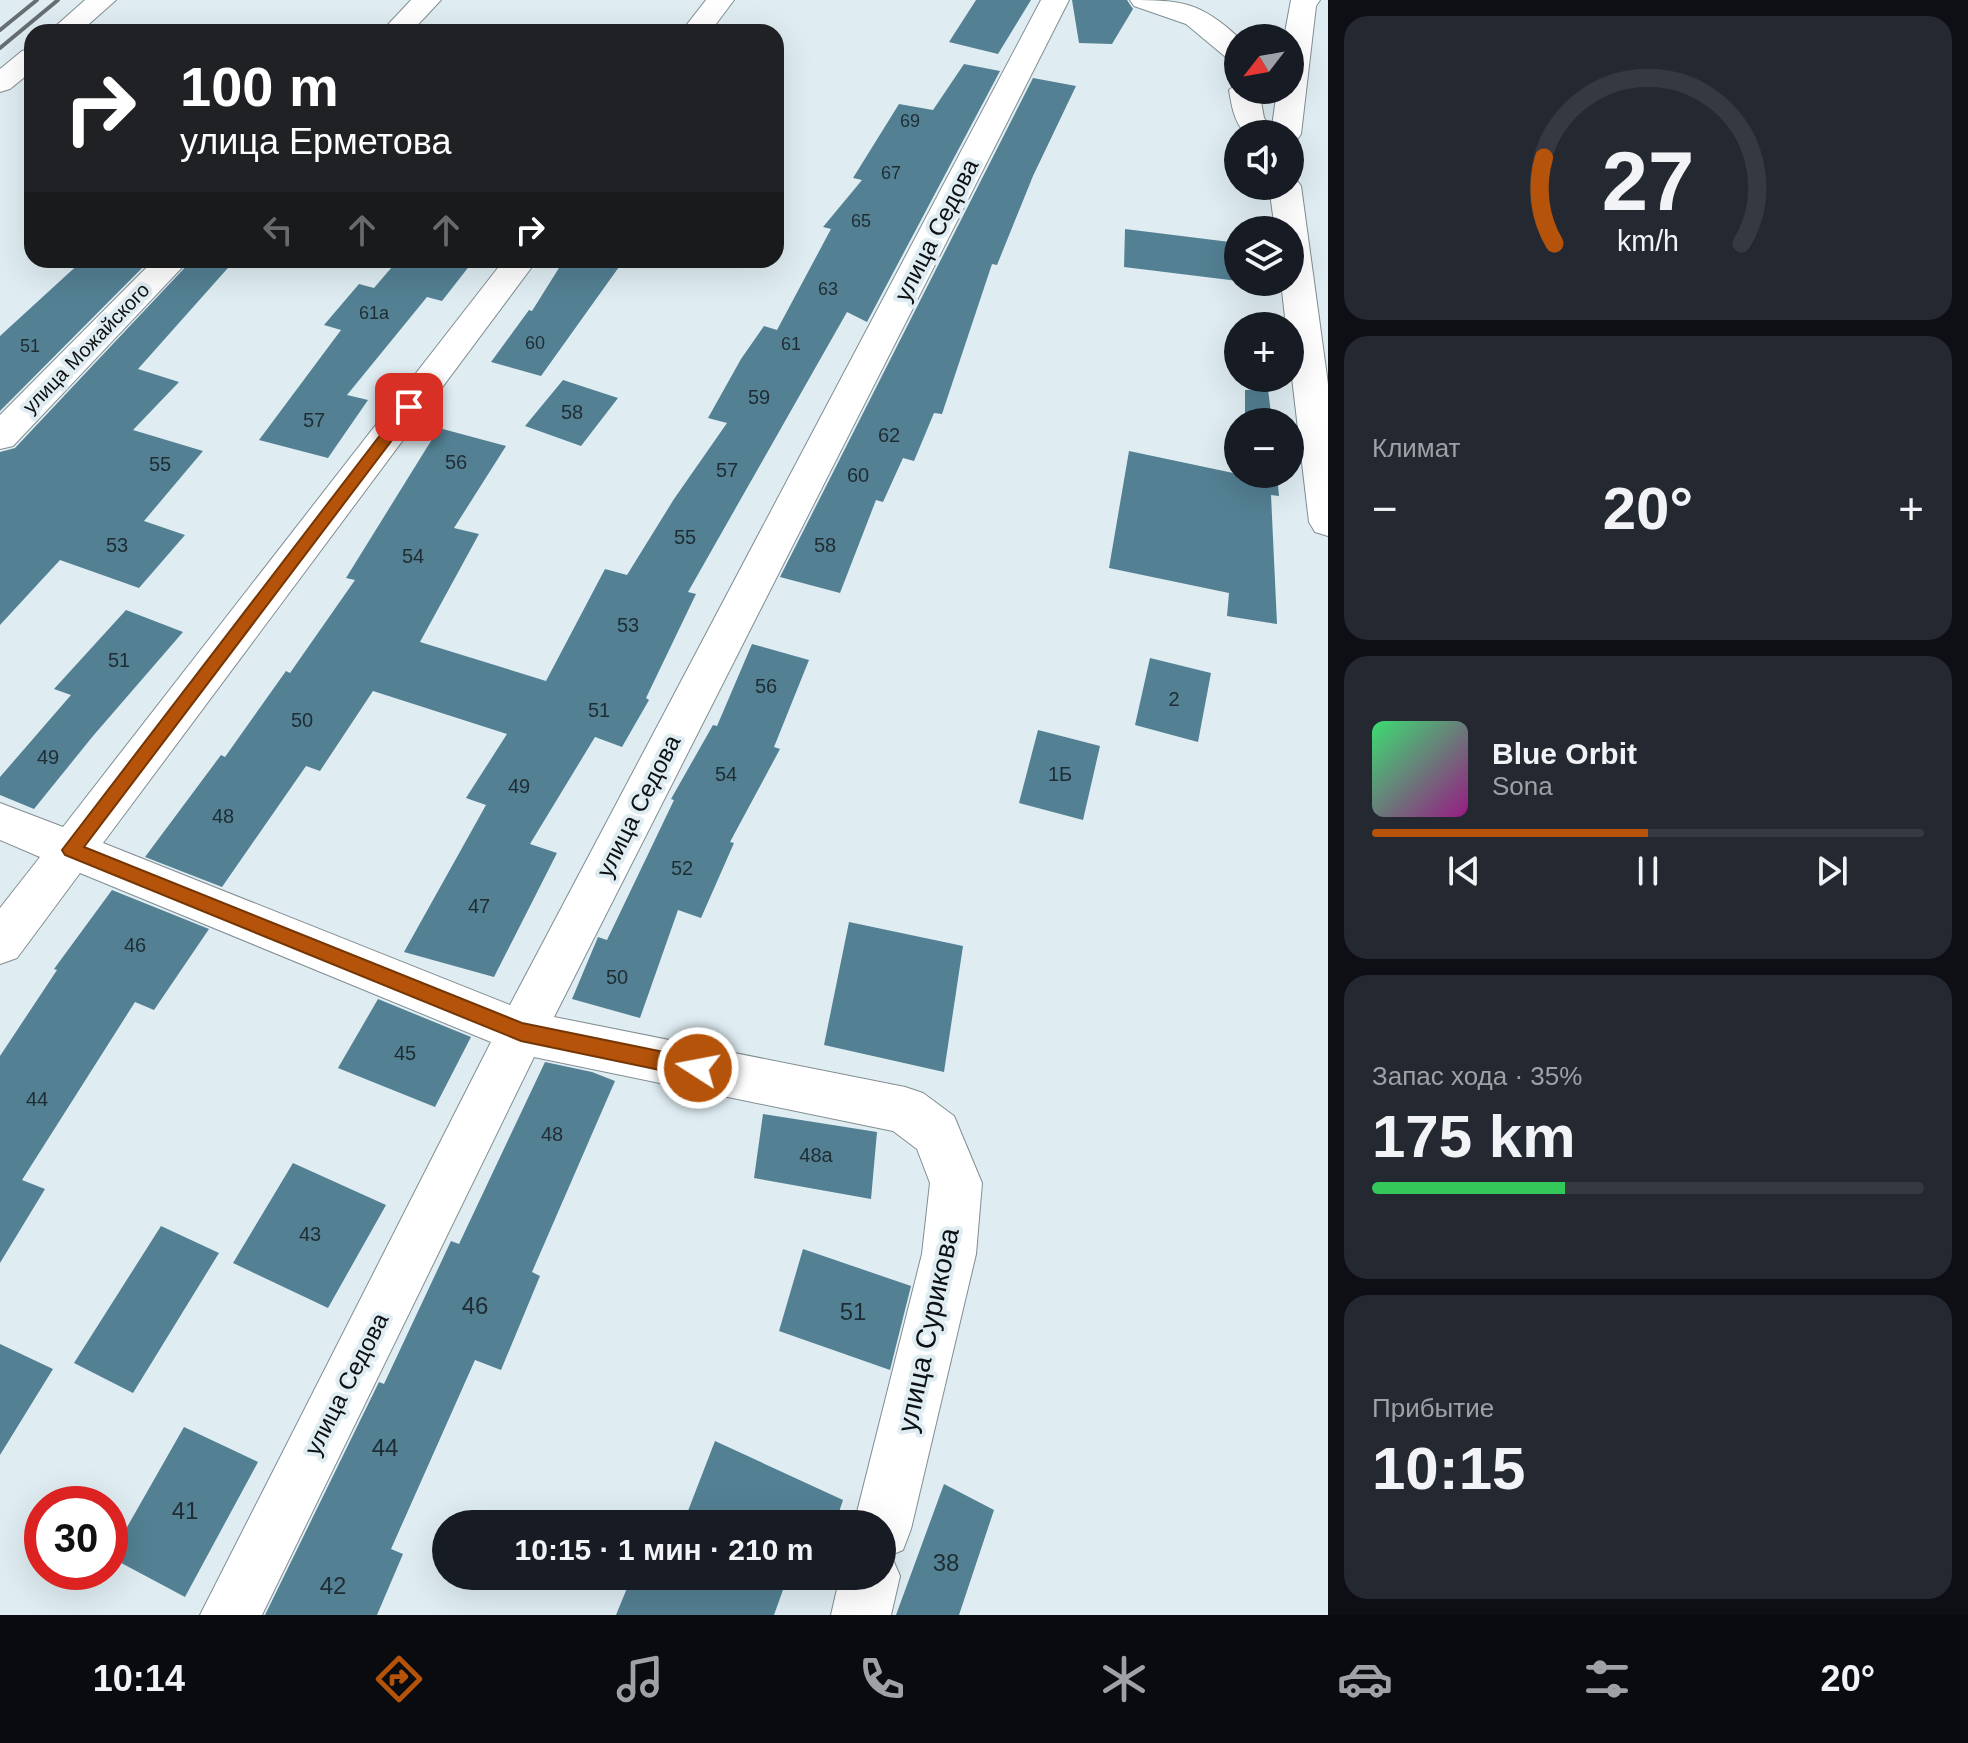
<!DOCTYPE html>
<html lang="ru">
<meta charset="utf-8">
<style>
:root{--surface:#171b24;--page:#242831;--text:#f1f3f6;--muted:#9ea1a6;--line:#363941;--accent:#b45309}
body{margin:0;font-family:Helvetica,sans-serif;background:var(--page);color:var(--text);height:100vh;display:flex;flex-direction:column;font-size:30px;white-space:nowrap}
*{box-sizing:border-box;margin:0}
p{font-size:26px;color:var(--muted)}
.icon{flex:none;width:44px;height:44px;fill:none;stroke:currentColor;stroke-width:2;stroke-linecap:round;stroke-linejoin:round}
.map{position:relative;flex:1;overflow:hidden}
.details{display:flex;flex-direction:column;gap:16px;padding:16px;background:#0d0f14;width:640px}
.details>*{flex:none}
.banner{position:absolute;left:24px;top:24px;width:760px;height:244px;border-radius:24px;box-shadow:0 8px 32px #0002;background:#202124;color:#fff;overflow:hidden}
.needle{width:52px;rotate:239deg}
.controls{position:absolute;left:1224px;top:24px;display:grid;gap:16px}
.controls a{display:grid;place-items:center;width:80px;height:80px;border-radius:50%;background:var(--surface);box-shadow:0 8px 32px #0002;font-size:40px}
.speed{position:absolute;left:24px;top:1486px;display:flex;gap:16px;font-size:40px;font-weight:700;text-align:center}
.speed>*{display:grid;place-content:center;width:104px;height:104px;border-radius:50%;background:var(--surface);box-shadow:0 8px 32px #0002;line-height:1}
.speed .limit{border:12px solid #d22;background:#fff;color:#111}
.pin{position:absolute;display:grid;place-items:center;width:68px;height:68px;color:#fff;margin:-34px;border-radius:16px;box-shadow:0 4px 12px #0006}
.me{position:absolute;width:88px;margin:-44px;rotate:281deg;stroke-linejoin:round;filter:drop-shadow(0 0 6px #0008)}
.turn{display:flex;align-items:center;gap:28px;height:168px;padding:0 24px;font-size:36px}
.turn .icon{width:104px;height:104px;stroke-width:2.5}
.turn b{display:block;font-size:56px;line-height:68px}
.lanes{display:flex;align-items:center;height:76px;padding:0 24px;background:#0003;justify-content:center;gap:40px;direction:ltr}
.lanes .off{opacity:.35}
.big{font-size:60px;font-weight:600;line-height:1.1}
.details .widget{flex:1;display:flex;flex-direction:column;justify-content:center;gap:12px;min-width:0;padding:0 28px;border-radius:24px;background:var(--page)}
.details .dial{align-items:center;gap:0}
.dial svg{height:208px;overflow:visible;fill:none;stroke:var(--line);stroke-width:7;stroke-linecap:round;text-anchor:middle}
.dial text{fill:var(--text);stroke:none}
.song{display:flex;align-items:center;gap:24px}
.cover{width:96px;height:96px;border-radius:12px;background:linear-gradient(135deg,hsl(140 70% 55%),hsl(310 70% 35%))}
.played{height:8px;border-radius:4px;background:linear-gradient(90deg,var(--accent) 50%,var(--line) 50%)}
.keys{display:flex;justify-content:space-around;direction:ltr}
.heat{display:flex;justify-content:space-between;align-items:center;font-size:44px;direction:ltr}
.charge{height:12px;border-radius:6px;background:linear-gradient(90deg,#34c759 35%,var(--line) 0)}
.trip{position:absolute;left:432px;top:1510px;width:464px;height:80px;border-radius:40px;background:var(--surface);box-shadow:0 8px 32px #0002;font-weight:600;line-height:80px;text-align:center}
.dock{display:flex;height:128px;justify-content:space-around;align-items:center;background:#090b0e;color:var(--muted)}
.dock .icon{width:56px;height:56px}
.dock .on{color:var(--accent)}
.dock b{font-size:36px;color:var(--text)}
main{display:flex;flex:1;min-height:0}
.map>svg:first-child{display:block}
.building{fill:#538093}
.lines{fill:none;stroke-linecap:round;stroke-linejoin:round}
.street-casing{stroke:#808d92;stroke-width:2}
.secondary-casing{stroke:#808d92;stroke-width:2}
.street{fill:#fff;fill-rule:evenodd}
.secondary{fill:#fff;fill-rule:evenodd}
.rail{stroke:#666e72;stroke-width:4}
.route{fill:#b45309;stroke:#753606;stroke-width:2}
.labels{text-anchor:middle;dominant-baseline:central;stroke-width:8;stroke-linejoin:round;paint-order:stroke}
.far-number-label{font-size:18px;fill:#1e2d33}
.far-street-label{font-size:20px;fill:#0d1113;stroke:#dfedf3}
.number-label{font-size:20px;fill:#1e2d33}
.street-label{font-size:24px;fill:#0d1113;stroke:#dfedf3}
.near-number-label{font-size:24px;fill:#1e2d33}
.near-street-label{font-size:28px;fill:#0d1113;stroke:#dfedf3}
</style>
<main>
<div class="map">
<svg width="1328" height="1615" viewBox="0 0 1328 1615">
<rect width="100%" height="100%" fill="#dfedf3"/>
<path class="building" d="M976 0H1031L998 54 949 42Z
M1072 0H1127L1133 9 1112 44 1079 43Z
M964 64 1000 71 867 322 847 312 688 592 696 594 646 698 649 700 622 747 595 737 530 844 557 853 494 977 404 952 486 805 466 798 507 734 373 691 320 771 306 766 222 887 145 857 221 755 225 757 286 671 290 673 355 580 346 578 439 428 506 446 454 528 479 534 420 642 546 681 605 569 627 575 674 499 727 423 708 418 741 359 764 326 777 330 831 229 823 227 862 180 853 178 899 104 933 110Z
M1033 78 1076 86 1033 176 997 265 992 264 942 414 934 413 914 461 903 458 883 502 876 500 840 593 780 577Z
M1125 229 1238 243V281L1124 267Z
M83 260H150L0 411V336Z
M192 260H235L138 369 179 382 133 430 203 451 144 521 185 535 139 588 60 560 0 625V452L15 448Z
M398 260H474L442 301 427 297 347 395 368 400 328 458 259 440 341 330 324 325 359 284 374 288Z
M564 260H624L541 376 491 362 529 310 532 311Z
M563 380 618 398 581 446 525 426Z
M1268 389 1272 422H1245V390Z
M1129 451 1238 474H1277L1279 496 1271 495 1277 624 1227 616 1229 593 1109 568Z
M126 610 183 632 93 736 34 809 0 795V777L71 695 54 689Z
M752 644 809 660 774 747 780 749 730 842 734 843 701 918 678 910 640 1018 572 999 598 937 607 940 674 800 671 799 713 725 717 726Z
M1150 658 1211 673 1198 742 1135 725Z
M1038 730 1100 746 1083 820 1019 803Z
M112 890 209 929 154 1010 135 1002 22 1180 45 1189 0 1263V1056L57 970 54 969Z
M849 922 963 946 944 1072 824 1045Z
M378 999 471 1037 435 1107 338 1068Z
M545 1062 592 1072 615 1081 532 1272 540 1276 501 1370 475 1360 391 1549 403 1554 377 1615H265L379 1382 384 1384 451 1241 459 1244Z
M763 1114 877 1132 871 1199 754 1178Z
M293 1163 386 1205 328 1308 233 1263Z
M161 1226 219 1253 133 1393 74 1363Z
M803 1249 911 1286 890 1370 779 1331Z
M0 1344 53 1369 0 1455Z
M184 1427 258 1462 185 1597 110 1557Z
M715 1441 843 1500 835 1524H703L686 1516Z
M944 1484 994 1510 959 1615H896Z
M632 1576H788L774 1615H616Z"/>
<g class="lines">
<defs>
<path id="street" d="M85 0H116L80 32H49Z
M411 0H441L411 32H381Z
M706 0H734L710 32H681Z
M1041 0H1069L554 1017 905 1087 923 1093 954 1116 982 1183 976 1254 911 1529 903 1550 891 1555 900 1576 891 1615H831L840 1576H882V1524H854L922 1254 930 1183 917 1149 893 1131 534 1057 262 1615H200L491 1042 80 873 17 958 0 964V908L40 857 0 840V803L63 827 504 260H537L103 843 510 1005Z
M1130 0C1181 0 1201 2 1239 38L1238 62 1228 59 1186 24 1134 6Z
M32 48V71L10 89 0 92V69L22 51Z
M1238 83V90H1259L1264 118 1276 134H1245C1234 120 1232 108 1229 90Z
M154 260H189L13 446 0 449V415Z"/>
<path id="secondary" d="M1291 0H1320L1316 6 1301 134 1297 140 1290 142V134H1271L1277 90H1290V38H1284Z
M1290 178 1296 179 1301 186 1328 384V536L1315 532 1309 522 1290 361V326H1286L1281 282H1290V230H1275L1269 186H1290Z"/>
</defs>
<use href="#street" class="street-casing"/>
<use href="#secondary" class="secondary-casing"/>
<use href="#street" class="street"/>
<use href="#secondary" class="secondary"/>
<path class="rail" d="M0 30 37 0
M0 48 58 0"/>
</g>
<path class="route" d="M409 402 416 407 414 411 84 847 522 1023 698 1059 706 1062 709 1068 706 1075 698 1078 521 1041 65 855 62 850 404 404Z"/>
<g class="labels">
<g class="far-number-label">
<text x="910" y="121">69</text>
<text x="891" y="173">67</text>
<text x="861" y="221">65</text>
<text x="828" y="289">63</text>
<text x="374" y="313">61а</text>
<text x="535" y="343">60</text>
<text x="791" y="344">61</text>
<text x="30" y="346">51</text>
</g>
<g class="far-street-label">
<text transform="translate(86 348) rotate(-46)">улица Можайского</text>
</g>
<g class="number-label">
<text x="759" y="397">59</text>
<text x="572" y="412">58</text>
<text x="314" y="420">57</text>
<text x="889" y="435">62</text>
<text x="456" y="462">56</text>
<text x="160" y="464">55</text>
<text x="727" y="470">57</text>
<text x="858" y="475">60</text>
<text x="685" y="537">55</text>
<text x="117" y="545">53</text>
<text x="825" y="545">58</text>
<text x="413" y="556">54</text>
<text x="628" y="625">53</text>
<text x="119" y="660">51</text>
<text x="766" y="686">56</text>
<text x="1174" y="699">2</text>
<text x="599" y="710">51</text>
<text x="302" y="720">50</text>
<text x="48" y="757">49</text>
<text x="726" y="774">54</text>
<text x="1060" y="774">1Б</text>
<text x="519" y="786">49</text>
<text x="223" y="816">48</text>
<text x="682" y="868">52</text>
<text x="479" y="906">47</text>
<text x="135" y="945">46</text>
<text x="617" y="977">50</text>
<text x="405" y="1053">45</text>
<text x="37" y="1099">44</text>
<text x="552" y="1134">48</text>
<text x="816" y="1155">48а</text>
<text x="310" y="1234">43</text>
</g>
<g class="street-label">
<text transform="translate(936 230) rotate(-63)">улица Седова</text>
<text transform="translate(638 806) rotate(-63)">улица Седова</text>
<text transform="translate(346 1384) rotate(-63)">улица Седова</text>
</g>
<g class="near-number-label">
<text x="475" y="1305">46</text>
<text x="853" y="1311">51</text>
<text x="385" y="1447">44</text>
<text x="185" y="1510">41</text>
<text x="946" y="1562">38</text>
<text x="333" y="1585">42</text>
</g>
<g class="near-street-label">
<text transform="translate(928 1330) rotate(-78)">улица Сурикова</text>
</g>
</g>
</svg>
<div class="controls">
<a><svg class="needle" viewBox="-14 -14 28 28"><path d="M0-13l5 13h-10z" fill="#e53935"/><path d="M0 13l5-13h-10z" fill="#9ea1a6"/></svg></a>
<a><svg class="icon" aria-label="sound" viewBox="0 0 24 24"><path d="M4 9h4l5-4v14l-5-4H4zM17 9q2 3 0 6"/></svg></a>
<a><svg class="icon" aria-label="layers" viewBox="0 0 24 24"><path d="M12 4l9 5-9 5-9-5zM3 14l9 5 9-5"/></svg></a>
<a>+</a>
<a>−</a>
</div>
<div class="speed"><div class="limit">30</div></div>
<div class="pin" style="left:409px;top:407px;background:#d93025"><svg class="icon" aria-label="arrive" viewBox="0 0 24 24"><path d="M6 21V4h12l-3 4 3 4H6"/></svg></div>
<svg class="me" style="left:698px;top:1068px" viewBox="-20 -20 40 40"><circle r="17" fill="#b45309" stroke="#fff" stroke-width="3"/><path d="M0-11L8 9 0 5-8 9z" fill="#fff"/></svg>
<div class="trip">10:15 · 1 мин · 210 m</div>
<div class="banner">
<div class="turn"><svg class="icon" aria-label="right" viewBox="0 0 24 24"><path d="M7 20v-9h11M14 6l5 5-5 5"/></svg><div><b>100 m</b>улица Ерметова</div></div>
<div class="lanes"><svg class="icon off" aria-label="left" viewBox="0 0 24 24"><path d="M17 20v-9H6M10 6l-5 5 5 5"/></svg><svg class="icon off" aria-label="ahead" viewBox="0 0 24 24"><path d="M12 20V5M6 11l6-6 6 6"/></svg><svg class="icon off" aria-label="ahead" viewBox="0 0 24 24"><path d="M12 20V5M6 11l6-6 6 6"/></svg><svg class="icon" aria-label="right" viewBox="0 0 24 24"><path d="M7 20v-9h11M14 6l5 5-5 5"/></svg></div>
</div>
</div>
<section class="details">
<div class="widget dial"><svg viewBox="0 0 100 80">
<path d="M14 69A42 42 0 1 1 86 69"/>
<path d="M14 69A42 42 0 0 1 10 36" stroke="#b45309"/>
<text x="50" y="56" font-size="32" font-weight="700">27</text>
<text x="50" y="72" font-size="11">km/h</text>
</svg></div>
<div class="widget"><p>Климат</p>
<div class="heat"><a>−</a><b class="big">20°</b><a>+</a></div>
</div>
<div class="widget">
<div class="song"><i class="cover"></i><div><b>Blue Orbit</b><p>Sona</p></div></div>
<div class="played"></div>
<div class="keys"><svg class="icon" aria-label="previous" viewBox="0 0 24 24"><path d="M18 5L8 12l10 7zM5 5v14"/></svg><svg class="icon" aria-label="pause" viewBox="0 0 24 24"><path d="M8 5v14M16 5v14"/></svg><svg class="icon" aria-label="next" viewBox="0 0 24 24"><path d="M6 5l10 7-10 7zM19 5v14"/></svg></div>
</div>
<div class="widget"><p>Запас хода · 35%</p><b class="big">175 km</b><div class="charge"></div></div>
<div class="widget"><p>Прибытие</p><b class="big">10:15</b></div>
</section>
</main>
<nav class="dock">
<b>10:14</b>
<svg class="icon on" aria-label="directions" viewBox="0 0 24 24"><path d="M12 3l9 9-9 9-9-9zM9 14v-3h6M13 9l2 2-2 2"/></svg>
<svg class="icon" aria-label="music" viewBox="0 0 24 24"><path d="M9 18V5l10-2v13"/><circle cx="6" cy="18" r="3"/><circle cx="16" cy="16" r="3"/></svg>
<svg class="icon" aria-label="phone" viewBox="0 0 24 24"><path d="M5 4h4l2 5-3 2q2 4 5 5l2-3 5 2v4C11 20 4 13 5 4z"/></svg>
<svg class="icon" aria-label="climate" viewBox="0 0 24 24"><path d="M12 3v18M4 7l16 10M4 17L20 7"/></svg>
<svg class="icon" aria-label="car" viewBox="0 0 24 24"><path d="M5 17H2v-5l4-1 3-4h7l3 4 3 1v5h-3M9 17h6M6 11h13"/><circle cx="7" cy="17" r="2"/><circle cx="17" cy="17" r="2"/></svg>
<svg class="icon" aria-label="filters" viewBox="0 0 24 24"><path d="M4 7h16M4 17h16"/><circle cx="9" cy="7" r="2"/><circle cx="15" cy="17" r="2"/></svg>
<b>20°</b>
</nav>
